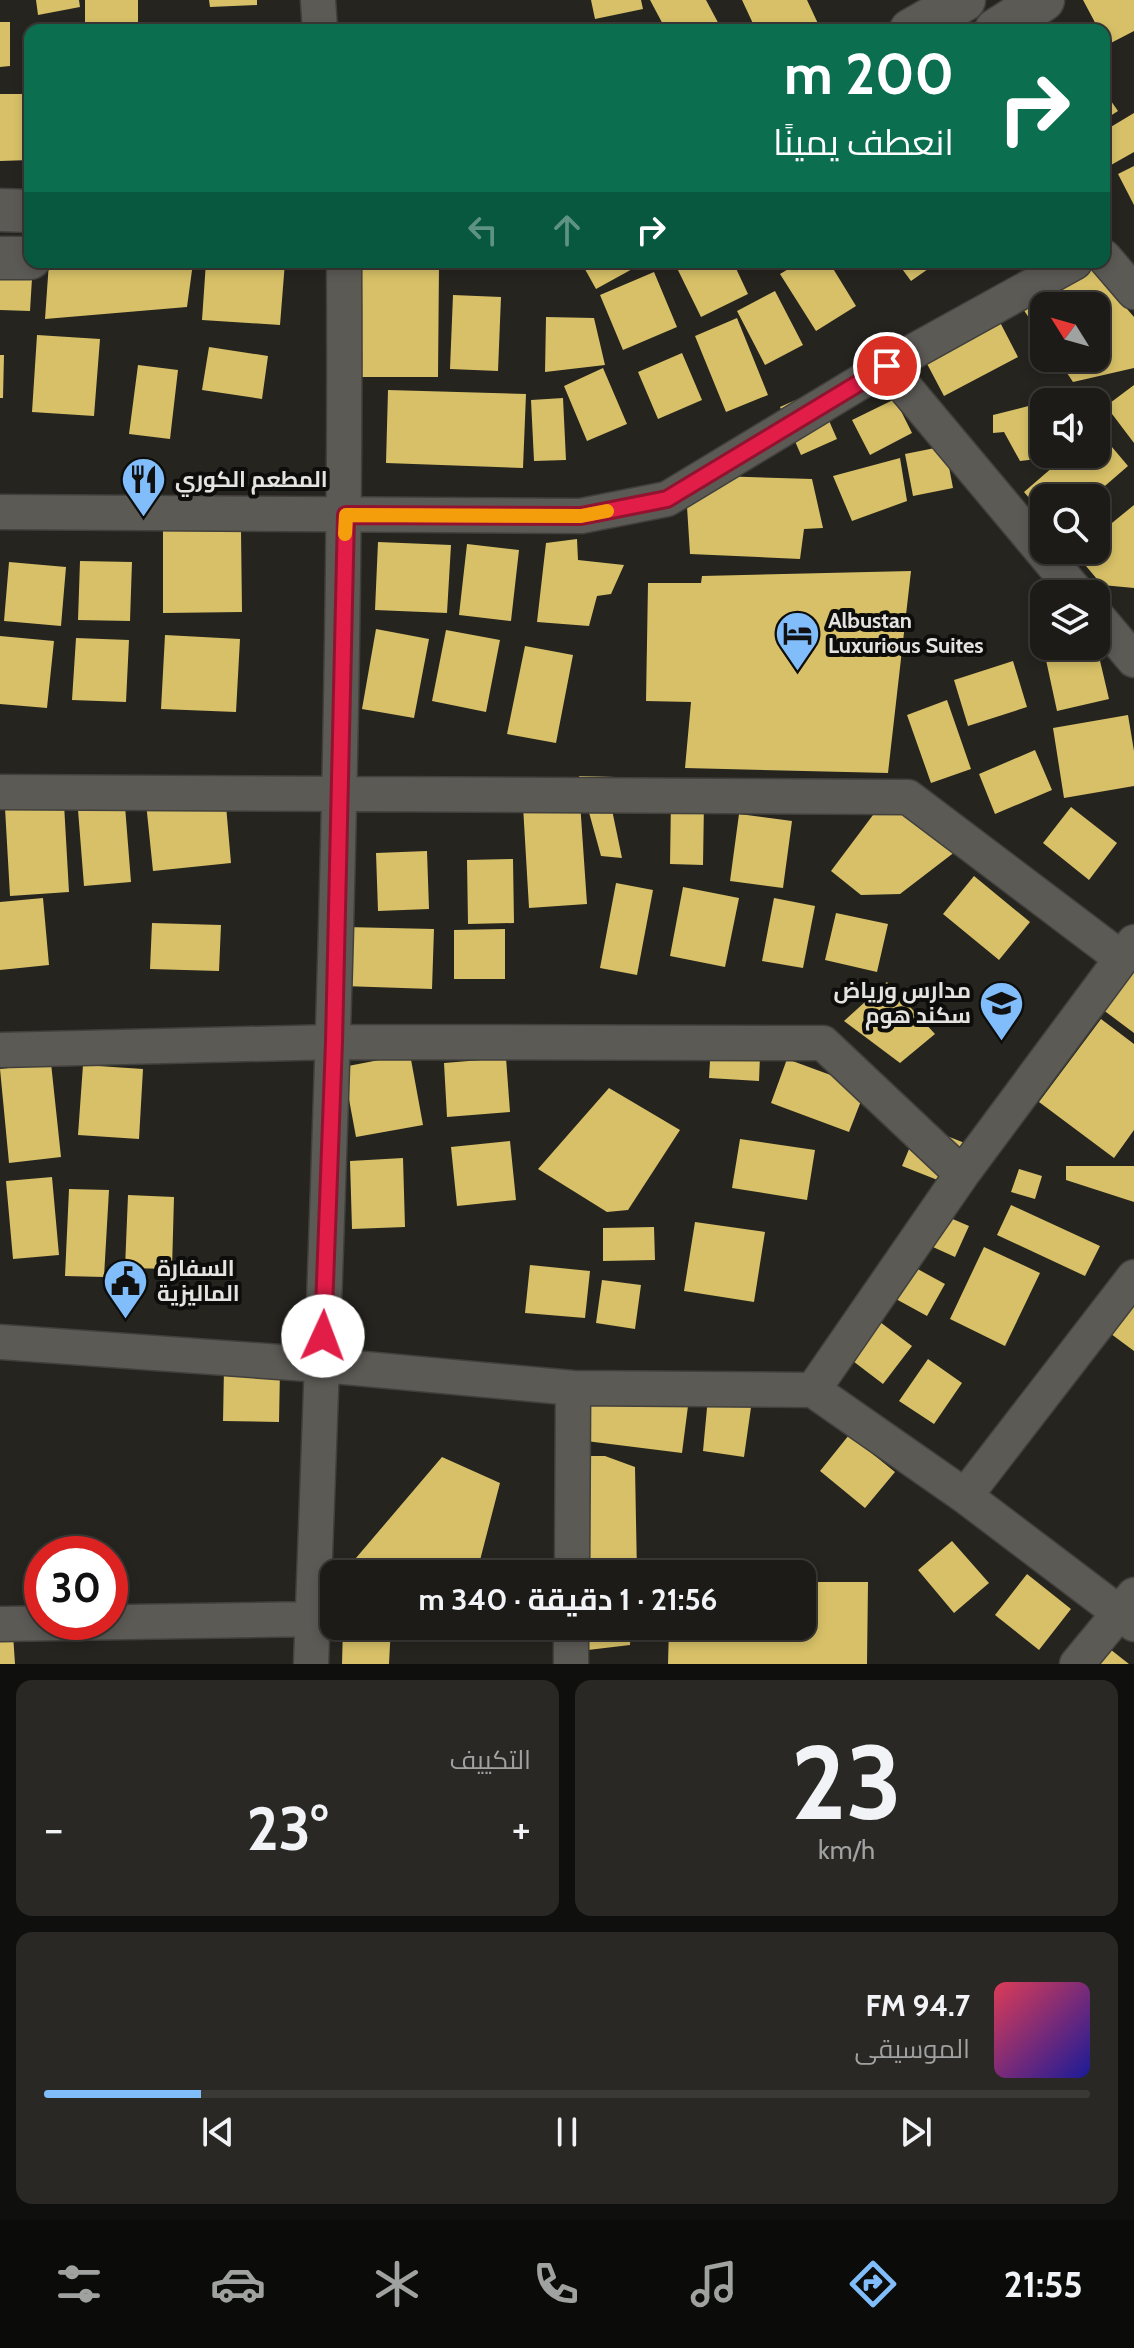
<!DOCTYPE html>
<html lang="ar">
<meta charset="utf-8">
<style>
:root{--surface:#1c1b17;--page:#292824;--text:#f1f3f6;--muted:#a0a1a1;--line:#3a3936;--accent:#80bdfa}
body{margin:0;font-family:Cabin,Cairo,sans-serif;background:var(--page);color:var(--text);direction:rtl;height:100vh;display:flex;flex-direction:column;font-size:30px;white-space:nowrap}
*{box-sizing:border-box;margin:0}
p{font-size:26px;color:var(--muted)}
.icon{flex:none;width:44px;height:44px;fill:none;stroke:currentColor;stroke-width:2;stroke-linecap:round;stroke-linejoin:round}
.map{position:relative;height:1664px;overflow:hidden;direction:ltr}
.sheet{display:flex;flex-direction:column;gap:16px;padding:16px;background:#0f0f0d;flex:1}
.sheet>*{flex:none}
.hud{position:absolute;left:24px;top:24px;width:1086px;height:244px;border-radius:16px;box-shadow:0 4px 12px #0003,0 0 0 2px var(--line);direction:rtl;background:#0b6e4f;color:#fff;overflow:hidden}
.needle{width:52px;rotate:307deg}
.controls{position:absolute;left:1030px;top:292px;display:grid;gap:16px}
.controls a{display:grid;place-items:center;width:80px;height:80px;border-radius:16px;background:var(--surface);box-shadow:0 4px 12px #0003,0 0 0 2px var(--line);font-size:40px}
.speed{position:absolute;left:24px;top:1536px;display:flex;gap:16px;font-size:40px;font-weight:700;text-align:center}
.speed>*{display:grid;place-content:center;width:104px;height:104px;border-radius:50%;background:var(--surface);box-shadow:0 4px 12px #0003,0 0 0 2px var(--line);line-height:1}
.speed .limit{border:12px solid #d22;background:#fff;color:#111}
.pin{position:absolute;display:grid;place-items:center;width:68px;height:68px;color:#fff;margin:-34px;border:4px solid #fff;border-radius:50%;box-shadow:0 2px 8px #0007}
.me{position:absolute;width:88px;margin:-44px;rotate:2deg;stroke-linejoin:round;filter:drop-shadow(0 0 6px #0008)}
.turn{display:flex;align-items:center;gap:28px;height:168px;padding:0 24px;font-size:36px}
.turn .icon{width:104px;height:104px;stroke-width:2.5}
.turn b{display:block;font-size:56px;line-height:68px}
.lanes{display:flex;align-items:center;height:76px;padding:0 24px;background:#0003;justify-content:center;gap:40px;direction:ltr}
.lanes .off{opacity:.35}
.big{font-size:60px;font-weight:700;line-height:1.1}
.sheet .widget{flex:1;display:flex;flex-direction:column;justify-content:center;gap:12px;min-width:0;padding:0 28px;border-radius:16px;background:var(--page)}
.sheet .dial{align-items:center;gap:0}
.dial b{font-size:104px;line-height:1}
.song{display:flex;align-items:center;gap:24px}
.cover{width:96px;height:96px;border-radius:12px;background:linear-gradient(135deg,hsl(350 70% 55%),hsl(240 70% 35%))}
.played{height:8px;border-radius:4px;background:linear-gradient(90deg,var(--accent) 15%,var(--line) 15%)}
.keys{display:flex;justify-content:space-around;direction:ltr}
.heat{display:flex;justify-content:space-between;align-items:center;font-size:44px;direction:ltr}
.sheet .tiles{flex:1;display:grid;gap:16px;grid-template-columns:1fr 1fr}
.widget:last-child{grid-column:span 2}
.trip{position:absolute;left:320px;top:1560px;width:496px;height:80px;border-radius:16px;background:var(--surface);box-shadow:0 4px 12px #0003,0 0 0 2px var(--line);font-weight:700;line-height:80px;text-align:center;direction:rtl}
.tabs{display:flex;height:128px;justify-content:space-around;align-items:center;background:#0b0b09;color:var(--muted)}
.tabs .icon{width:56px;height:56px}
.tabs .active{color:var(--accent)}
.tabs b{font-size:36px;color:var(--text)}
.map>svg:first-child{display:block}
.building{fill:#d7c067}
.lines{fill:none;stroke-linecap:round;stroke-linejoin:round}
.minor-casing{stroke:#41403d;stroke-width:37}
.tertiary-casing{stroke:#41403d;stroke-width:45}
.minor{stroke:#5c5a55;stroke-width:34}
.tertiary{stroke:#5c5a55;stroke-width:42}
.route-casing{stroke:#92132f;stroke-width:20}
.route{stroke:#e11d48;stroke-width:14}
.slow{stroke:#f59e0b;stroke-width:14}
.labels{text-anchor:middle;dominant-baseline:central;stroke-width:8;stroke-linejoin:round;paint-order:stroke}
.poi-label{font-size:22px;font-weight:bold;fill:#e4e3e0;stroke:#0d0d0b;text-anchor:start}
</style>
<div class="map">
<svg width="1134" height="1664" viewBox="0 0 1134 1664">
<rect width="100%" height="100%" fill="#25241f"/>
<path class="building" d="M36 0H79L80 7 38 15Z
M85 0H138V23L85 24Z
M209 0H257V5L210 7Z
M591 0H641L643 9 595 19Z
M650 0H706L722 30H666Z
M742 0H807L821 30H756Z
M1083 0H1134V31L1107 45 1104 30H1099Z
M0 22H10V66L0 67Z
M383 26V30H337V27Z
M1104 91 1118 111 1104 120Z
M0 94H30V160L0 161Z
M1134 113V152L1104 169V131Z
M1134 166V205L1118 174Z
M0 244 33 262 30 311 0 310Z
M49 262 193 263 187 307 45 319Z
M206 262H285L280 325 202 320Z
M581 262H645L596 289Z
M674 262H733L748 294 701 317Z
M800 262H829L856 306 816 331 780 274Z
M897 262H938L911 281Z
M1088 264 1134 317V368L1073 382 1057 358H1096V306H1044V340L1023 309Z
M355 265H439L438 377H355Z
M654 272 677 327 623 350 600 295Z
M775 291 803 345 765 365 737 311Z
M453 295 501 297 498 371 450 369Z
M989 301 1018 357 944 396 915 341Z
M546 317 594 318 605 365 545 372Z
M737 318 768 395 726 412 695 336Z
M37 335 100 339 94 416 32 412Z
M209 347 268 356 262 399 202 390Z
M682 353 702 400 658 419 638 372Z
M0 355H4L3 398H0Z
M138 365 178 370 170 439 129 434Z
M603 368 627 424 587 441 564 386Z
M1134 385V443L1106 406Z
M388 390 526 394 523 468 386 463Z
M816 391 837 439 801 455 780 407Z
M1072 396 1075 402H1050V401Z
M563 398 566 460 534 461 531 400Z
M895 399 912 433 870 455 852 420Z
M1044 402V454H1059L1055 457 1020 461 1004 432 993 433V415Z
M1096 428 1128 466 1091 498H1044V515L1024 492 1068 454H1096Z
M945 446 953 488 913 496 905 454Z
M900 458 907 501 852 521 833 476Z
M685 475 812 479 823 528 804 529 800 559 690 554Z
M1134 505V588L1102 585 1075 553 1079 550H1096V536Z
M163 531H241L242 612 163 613Z
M577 539 578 560 624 565 611 594 597 596 589 626 537 622 546 543Z
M378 542 451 545 447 613 375 610Z
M467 544 519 550 511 621 459 615Z
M80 561 132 562 130 621 78 620Z
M9 562 66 567 61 626 4 621Z
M911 571 888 773 685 768 691 702 646 701 648 583H701L702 576Z
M376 629 429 639 414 718 362 709Z
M446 630 500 640 486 712 432 701Z
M165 635 240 639 236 712 161 709Z
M0 636 54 641 47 708 0 704Z
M76 638 129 640 126 702 72 700Z
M525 646 573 655 556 743 507 734Z
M1097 648 1109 699 1057 711 1046 660Z
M1013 661 1027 707 968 726 954 680Z
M947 700 971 769 931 783 907 715Z
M1128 715 1134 751V786L1064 798 1053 728Z
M1035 750 1052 790 995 814 979 774Z
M579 776 652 778 651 804 611 805 622 858 601 856Z
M225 794 231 863 153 871 146 803Z
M888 795 960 848 900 894 861 895 831 871Z
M671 801 704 802 703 865 670 864Z
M580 802 587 904 529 908 523 806Z
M64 804 69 892 10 896 5 808Z
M125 806 131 882 84 886 78 810Z
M1071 807 1117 843 1089 880 1043 843Z
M739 814 792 821 783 888 730 881Z
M427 851 429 909 378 911 376 853Z
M513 859 514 923 468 924 467 860Z
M974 876 1030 922 999 960 943 914Z
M616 883 653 890 637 975 600 968Z
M683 887 739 898 725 967 670 956Z
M43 898 49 965 0 970V902Z
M774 898 815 906 803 968 762 961Z
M836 913 888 924 877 972 825 960Z
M152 923 221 925 219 971 150 969Z
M345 927 434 929 432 989 343 986Z
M505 929V979H454V930Z
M1134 971V1033L1102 1009Z
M887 982 935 1034 900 1063 844 1021Z
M1101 1019 1134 1044V1130L1114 1158 1039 1102Z
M712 1028 761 1030 759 1081 709 1078Z
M410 1054 423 1125 356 1137 343 1067Z
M506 1058 510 1112 447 1117 444 1063Z
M787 1059 866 1088 849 1132 771 1103Z
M51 1063 61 1157 9 1163 0 1069Z
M83 1065 143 1069 139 1139 78 1135Z
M609 1088 680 1130 628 1210 607 1212 538 1169Z
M919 1125 985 1151 968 1192 902 1166Z
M740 1139 815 1150 807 1200 732 1188Z
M510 1141 516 1200 457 1206 451 1147Z
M403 1158 405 1227 352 1229 350 1161Z
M1066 1166H1134V1202L1066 1180Z
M1019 1169 1042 1176 1035 1199 1011 1192Z
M52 1177 59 1255 13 1259 6 1181Z
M69 1189 109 1190 104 1277 65 1276Z
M128 1195 174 1197 172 1269 125 1268Z
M1011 1205 1100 1246 1085 1276 997 1235Z
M927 1208 969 1226 955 1257 913 1238Z
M695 1222 765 1232 754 1302 684 1291Z
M654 1227 655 1260 603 1261V1228Z
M984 1247 1040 1273 1005 1346 950 1319Z
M892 1255 945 1284 927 1316 874 1287Z
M530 1265 590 1271 585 1318 525 1313Z
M602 1280 641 1285 635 1329 596 1323Z
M1134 1286V1351L1103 1328Z
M860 1307 912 1346 883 1384 832 1345Z
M928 1359 962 1383 934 1424 899 1401Z
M224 1367 280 1369 279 1422 223 1421Z
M586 1385 688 1406 682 1453 586 1441Z
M753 1393 744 1457 703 1451 708 1397Z
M849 1435 895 1472 865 1508 820 1471Z
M567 1456H605L635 1467 637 1574 565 1552Z
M442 1457 500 1483 478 1568 437 1574 424 1564 411 1574H397L390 1568 381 1574H375L356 1558Z
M952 1541 989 1583 954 1613 918 1570Z
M1027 1574 1071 1609 1039 1650 995 1615Z
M802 1582H868L867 1664H668L669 1626H802Z
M12 1619 15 1664H0V1620Z
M343 1626H391L389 1664H342Z
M554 1626H631L630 1645 554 1654Z
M1101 1642 1129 1664H1084Z"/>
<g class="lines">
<defs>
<path id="minor" d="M318 0 320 30
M1104 257 1134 292
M887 366 1078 594
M0 512 581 516 667 499 887 366 1075 262
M1096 615 1134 660
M0 792 908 797 1121 958
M0 1050 334 1042 823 1043 962 1174
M0 1342 322 1365 573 1388 813 1390 965 1496 1134 1624
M813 1390 962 1174 1134 942
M965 1496 1134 1277
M572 1574 573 1388
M0 1624 313 1619
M311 1664C328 1197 347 730 344 262
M571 1664V1626
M1077 1664 1134 1595"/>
<path id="tertiary" d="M911 30 964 0
M996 30 1043 0
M0 210 30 211
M0 258H30"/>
</defs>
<use href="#minor" class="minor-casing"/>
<use href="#tertiary" class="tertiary-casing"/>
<use href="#minor" class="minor"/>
<use href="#tertiary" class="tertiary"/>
</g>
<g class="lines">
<defs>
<path id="route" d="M323 1336 334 1042 346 515 581 516 667 499 887 366"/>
</defs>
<use href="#route" class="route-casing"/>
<use href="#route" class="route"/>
<path class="slow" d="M345 534 346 515 581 516 607 511"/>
</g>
<defs>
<symbol id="restaurant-pin" viewBox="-11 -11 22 30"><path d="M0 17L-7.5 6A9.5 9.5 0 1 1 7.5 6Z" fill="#80bdfa" stroke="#0d0d0b"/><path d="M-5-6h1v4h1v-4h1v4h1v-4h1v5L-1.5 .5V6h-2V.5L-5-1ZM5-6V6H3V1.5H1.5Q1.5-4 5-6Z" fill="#111"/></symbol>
<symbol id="hotel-pin" viewBox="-11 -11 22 30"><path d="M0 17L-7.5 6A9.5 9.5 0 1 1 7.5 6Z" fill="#80bdfa" stroke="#0d0d0b"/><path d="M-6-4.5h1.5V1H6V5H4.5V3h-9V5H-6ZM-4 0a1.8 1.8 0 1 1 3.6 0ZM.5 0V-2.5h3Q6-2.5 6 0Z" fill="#111"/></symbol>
<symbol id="school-pin" viewBox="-11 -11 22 30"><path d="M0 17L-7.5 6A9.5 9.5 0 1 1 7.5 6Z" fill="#80bdfa" stroke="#0d0d0b"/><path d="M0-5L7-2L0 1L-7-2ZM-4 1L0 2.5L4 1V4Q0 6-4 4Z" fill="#111"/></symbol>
<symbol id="civic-pin" viewBox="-11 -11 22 30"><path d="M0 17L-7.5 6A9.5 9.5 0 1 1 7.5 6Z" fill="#80bdfa" stroke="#0d0d0b"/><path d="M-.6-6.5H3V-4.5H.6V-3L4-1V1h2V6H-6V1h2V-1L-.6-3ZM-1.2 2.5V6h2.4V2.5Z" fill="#111"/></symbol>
</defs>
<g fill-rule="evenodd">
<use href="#restaurant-pin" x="118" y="454" width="51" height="69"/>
<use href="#hotel-pin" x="772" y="608" width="51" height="69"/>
<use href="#school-pin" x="976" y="978" width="51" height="69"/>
<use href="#civic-pin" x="100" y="1256" width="51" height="69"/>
</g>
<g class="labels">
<g class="poi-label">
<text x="175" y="479">المطعم الكوري</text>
<text x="828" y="620">Albustan<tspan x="828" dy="25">Luxurious Suites</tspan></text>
<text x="971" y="990" text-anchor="end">مدارس ورياض<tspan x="971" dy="25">سكند هوم</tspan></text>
<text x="157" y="1268">السفارة<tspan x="157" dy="25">الماليزية</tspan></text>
</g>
</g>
</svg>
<div class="controls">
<a><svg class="needle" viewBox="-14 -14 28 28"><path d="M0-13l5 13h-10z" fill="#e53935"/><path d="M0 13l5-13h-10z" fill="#a0a1a1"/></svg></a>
<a><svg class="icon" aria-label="sound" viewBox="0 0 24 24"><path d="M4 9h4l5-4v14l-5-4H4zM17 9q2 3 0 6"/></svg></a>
<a><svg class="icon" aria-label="search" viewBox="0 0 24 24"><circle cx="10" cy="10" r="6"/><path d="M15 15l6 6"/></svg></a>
<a><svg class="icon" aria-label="layers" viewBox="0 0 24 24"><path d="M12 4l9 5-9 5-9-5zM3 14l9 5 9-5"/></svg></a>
</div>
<div class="speed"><div class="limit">30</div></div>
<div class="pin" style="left:887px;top:366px;background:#d93025"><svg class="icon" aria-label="arrive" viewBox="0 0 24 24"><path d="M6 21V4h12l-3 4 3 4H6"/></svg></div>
<svg class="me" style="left:323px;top:1336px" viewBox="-20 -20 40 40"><circle r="19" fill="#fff"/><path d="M0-13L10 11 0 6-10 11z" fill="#e11d48"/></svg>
<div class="trip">21:56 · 1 دقيقة · 340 m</div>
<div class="hud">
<div class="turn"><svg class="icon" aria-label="right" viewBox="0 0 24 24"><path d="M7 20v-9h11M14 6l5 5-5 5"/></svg><div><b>200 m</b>انعطف يمينًا</div></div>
<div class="lanes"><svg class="icon off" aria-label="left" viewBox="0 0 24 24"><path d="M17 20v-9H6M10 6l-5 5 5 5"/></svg><svg class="icon off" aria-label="ahead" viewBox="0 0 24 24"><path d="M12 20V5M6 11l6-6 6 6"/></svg><svg class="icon" aria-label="right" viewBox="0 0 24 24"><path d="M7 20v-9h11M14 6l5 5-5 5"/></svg></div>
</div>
</div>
<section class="sheet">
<div class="tiles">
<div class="widget dial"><b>23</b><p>km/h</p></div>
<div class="widget"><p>التكييف</p>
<div class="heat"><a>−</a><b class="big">23°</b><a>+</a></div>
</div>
<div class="widget">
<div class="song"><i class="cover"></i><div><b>94.7 FM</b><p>الموسيقى</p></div></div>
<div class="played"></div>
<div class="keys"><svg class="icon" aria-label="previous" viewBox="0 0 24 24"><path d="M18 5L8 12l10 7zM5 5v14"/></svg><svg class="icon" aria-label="pause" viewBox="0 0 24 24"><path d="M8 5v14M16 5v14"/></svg><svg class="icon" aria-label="next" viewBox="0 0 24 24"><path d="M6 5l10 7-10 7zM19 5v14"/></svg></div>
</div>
</div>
</section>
<nav class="tabs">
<b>21:55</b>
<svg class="icon active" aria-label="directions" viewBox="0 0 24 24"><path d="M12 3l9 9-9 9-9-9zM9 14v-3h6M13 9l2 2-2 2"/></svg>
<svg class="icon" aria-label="music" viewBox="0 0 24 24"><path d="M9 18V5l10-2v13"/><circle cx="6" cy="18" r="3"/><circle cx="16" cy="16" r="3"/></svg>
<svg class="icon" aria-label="phone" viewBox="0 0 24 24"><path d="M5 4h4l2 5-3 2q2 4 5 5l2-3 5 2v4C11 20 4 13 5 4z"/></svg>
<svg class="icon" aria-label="climate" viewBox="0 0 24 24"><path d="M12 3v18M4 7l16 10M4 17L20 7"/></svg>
<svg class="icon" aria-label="car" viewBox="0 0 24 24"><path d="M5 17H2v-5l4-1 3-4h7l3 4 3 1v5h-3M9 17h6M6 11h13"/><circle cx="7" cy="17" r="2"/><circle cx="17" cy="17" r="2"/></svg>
<svg class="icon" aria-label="filters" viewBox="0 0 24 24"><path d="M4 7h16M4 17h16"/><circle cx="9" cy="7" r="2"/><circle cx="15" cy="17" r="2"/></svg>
</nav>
